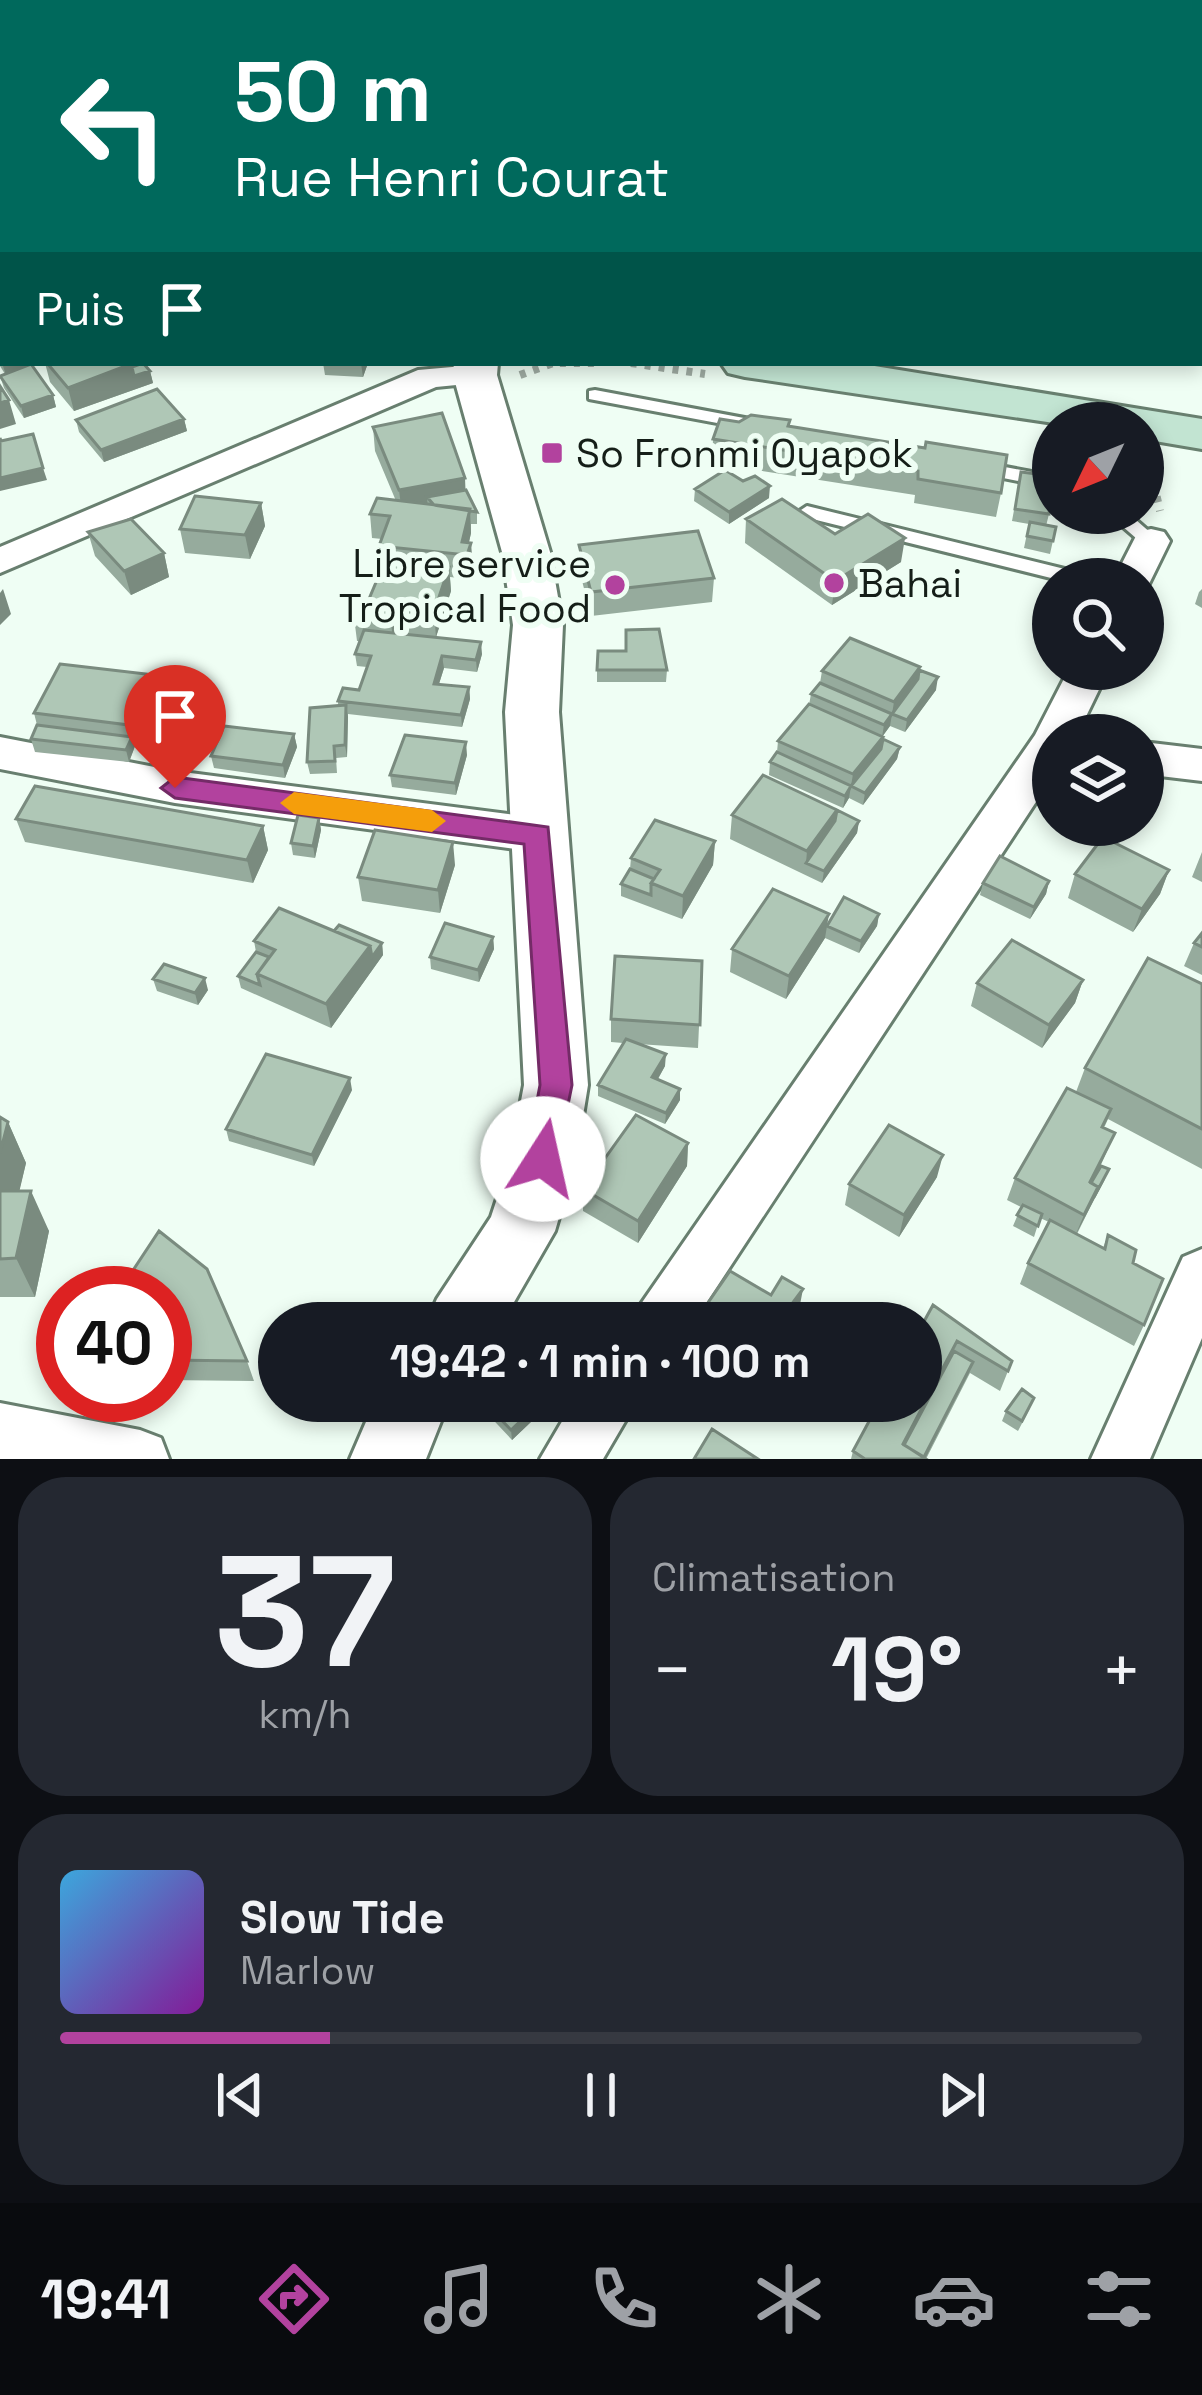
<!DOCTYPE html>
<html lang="fr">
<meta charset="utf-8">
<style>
:root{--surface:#171b24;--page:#242831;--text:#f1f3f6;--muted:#9ea1a6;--line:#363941;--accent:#b2429e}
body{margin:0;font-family:"Space Grotesk",sans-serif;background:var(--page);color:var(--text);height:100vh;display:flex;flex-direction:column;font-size:45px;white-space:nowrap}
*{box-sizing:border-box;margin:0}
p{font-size:39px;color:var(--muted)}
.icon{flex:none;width:66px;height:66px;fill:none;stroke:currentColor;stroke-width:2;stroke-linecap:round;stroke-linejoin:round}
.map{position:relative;height:1459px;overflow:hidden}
.drawer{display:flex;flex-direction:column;gap:18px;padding:18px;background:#0d0f14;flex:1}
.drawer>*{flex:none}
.banner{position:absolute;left:0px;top:0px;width:1203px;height:366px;box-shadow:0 6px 18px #0003;background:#00695c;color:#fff;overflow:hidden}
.needle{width:78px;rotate:227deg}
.controls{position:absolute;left:1032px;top:402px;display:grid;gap:24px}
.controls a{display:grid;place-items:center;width:132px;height:132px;border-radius:50%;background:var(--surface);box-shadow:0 6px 18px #0003;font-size:60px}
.speed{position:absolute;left:36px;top:1266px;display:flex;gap:24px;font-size:60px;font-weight:700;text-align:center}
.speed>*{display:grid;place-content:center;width:156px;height:156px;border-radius:50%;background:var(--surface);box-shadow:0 6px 18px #0003;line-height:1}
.speed .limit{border:18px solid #d22;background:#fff;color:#111}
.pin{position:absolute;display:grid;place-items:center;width:102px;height:102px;color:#fff;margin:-123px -51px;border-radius:50% 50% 50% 0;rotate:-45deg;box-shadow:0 0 12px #0007}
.pin .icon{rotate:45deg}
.me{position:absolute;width:132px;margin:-66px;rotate:10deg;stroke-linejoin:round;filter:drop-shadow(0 0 9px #0008)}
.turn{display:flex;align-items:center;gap:42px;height:252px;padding:0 36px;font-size:54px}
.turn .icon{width:156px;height:156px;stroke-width:2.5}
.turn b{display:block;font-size:84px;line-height:102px}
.then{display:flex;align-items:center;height:114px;padding:0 36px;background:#0003;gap:24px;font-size:45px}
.big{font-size:90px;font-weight:700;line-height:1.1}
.drawer .widget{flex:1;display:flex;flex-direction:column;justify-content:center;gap:18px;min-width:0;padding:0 42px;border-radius:48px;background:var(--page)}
.drawer .dial{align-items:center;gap:0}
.dial b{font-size:156px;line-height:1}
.song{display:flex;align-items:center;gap:36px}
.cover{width:144px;height:144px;border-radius:18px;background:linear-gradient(135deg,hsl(200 70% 55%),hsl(290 70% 35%))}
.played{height:12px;border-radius:6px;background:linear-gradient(90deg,var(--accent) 25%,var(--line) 25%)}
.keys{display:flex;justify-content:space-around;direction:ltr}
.heat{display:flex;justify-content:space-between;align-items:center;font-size:66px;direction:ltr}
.drawer .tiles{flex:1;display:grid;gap:18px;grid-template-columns:1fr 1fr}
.widget:last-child{grid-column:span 2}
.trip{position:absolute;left:258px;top:1302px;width:684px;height:120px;border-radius:60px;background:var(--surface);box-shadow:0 6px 18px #0003;font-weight:700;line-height:120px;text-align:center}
.tab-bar{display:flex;height:192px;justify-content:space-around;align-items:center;background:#090b0e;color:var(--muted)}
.tab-bar .icon{width:84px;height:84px}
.tab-bar .active{color:var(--accent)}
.tab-bar b{font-size:54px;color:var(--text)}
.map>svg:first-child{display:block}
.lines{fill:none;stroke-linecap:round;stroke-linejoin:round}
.service-casing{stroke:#687f6f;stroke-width:6}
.minor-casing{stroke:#687f6f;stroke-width:6}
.tertiary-casing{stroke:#687f6f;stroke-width:6}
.secondary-casing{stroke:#687f6f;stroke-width:6}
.path{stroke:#9faca3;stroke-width:8;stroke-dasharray:6 8;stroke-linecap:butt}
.service{fill:#fff;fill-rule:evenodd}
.minor{fill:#fff;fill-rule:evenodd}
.tertiary{fill:#fff;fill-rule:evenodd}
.secondary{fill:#c2e4d2;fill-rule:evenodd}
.wall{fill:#96ab9d}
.shaded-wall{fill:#7a8b7f}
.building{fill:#afc7b6;stroke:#7a8b7f;stroke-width:3}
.route{fill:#b2429e;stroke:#742b67;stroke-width:3}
.slow{fill:#f59e0b}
.poi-dot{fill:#b2429e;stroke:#effef4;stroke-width:4.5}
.labels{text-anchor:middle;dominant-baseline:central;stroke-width:12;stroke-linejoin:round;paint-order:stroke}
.poi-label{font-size:39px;fill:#151e18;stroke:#effef4;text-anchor:start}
</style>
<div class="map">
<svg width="1202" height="1459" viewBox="0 0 1202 1459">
<rect width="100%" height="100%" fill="#effef4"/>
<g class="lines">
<defs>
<path id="service" d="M1081 0H1098L1100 3H1083Z
M1200 51 1202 52V60L1200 59Z
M595 390 766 422 775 427 766 432 589 399V391Z
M979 462 1053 476V488L973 472 970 468Z
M807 506 1081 573 1091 579H1055L800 516 798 512Z
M1107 513H1128L1160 541 1151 547 1144 545Z"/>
<path id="minor" d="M475 365 487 368 492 375 487 382 436 387 0 573V547L418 370Z
M1151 529 1164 532 1170 541 1147 588 1143 589V579H1114L1138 532Z
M1069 669H1109L1077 735H1053V776L693 1323H633L641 1304 1035 735Z
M0 737 175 771 538 818 554 823 560 835 554 847 538 852 175 803 0 769Z
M1143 742 1202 749V781L1143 774Z
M1202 1249V1338L1150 1459H1091L1183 1257Z
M574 1401H637L603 1459H540Z
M0 1403 140 1430 161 1438 169 1459H0Z"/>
<path id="tertiary" d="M454 363H498L497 375 550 552 563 625 559 712 588 1085 576 1159 555 1231 502 1323H426L437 1299 491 1217 510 1159 524 1085 505 712 513 625 502 552 453 375Z
M375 1401H449L426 1459H350Z"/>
<path id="secondary" d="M0 271H3V299H0Z
M721 363H856L1202 419V449L1143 439V423H1054L745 377 728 373Z"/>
</defs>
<use href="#service" class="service-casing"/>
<use href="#minor" class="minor-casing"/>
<use href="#tertiary" class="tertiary-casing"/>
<use href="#secondary" class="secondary-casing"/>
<path class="path" d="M631 363 705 374
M520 375 553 363H596
M1143 473 1154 485 1160 511"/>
<use href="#service" class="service"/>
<use href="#minor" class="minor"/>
<use href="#tertiary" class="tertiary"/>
<use href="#secondary" class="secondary"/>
</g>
<path class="wall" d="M0 0 3 3V42L0 41Z
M427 0H503V3H356L423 2Z
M728 0H821L820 3H728Z
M910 0H991L990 3H910Z
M0 332 32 366 53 395 56 407 24 418 4 388 0 376 5 374 0 366Z
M45 363H143L150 371 153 383 74 411 50 382Z
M323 363H368L363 377 325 375Z
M184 419 187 431 104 462 79 432 76 420Z
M790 420 789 427 1001 493 996 517 914 503 915 495 712 463 713 439Z
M373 427 466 490 477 512V524H471V533L469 542 473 567 468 579 450 577 451 591 436 637 482 654 477 672 444 668 439 684 469 687 470 699 462 727 348 714 347 757 336 758 337 773 310 774 307 762 338 706V701L359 690 367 667 357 666 355 654 359 641H357L354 617 366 606 382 568 379 546 382 539 372 538 370 514 396 501 375 451Z
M1021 472 1049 514 1046 526 1056 527 1050 554 1024 548 1029 524 1012 521Z
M695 489 769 498 729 524 694 501Z
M261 503 265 526 250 559 185 553 180 529Z
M746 519 835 534 901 562 832 605 745 543Z
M88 532 164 553 169 577 131 595 95 556Z
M579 545 714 578 712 602 591 616 579 569Z
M1202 589V608L1195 604 1199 592Z
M626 651 667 670 666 682H597V670Z
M919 670 936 690 905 732 890 726 882 737 883 739 900 747 897 759 863 805 849 798 843 808 769 775 770 762 777 752 778 741 809 705 811 694 820 683 822 671Z
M146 674 153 698 129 762 35 752 31 739 37 725 34 713Z
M294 734 297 747 285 778 214 768 211 756Z
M467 755 456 795 392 787 390 775Z
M732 815 859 821 857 833 822 883 730 839Z
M319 818 321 830 315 858 293 855 291 843Z
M16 819 263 826 268 850 253 883 25 842Z
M715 841 713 865 682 919 621 896V884L630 869 631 858Z
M1202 852V882L1192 877Z
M455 865 440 913 362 901 358 877Z
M1169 870 1160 894 1133 932 1068 898 1075 874Z
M1049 881 1046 894 1030 919 980 895 983 883Z
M879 914 877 926 859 953 825 938 786 999 730 972 732 949Z
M334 931 382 943 383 955 331 1028 241 988 238 976 256 952 254 941Z
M1202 933V975L1184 966 1194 943Z
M493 937 494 949 479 982 431 969 430 957Z
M702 961 698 1048 638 1044 665 1066 658 1079 680 1100 665 1124 598 1096V1085L623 1043 611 1042V1019Z
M153 979 208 990 198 1005 157 991Z
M1083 980 1075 1003 1042 1048 971 1006 977 983Z
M1202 984V1169L1108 1119 1104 1128 1115 1133 1096 1176 1109 1169 1077 1234 1103 1248 1108 1235 1133 1263 1144 1325 1134 1346 1020 1284 1028 1263 1049 1222 1040 1218 1034 1237 1013 1226 1021 1207 1007 1200 1015 1178 1076 1092 1085 1068Z
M352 1090 314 1166 229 1141 226 1129Z
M0 1117 8 1122 26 1163 19 1191 49 1231 35 1297H0Z
M688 1143 687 1166 638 1243 583 1211V1189Z
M937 1177 899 1237 845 1205 849 1184Z
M165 1293 247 1361 254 1381 165 1380Z
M921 1327 1012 1361 1000 1391 970 1373 926 1459H851L853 1451Z
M481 1401H524L533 1420 512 1440 482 1408Z
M727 1401H750L744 1411Z
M787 1401H825L816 1418Z
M1030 1408 1018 1431 1002 1421 1006 1411Z"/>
<path class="shaded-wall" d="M459 0H479V3H460Z
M486 0H503V3H486Z
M972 0H991L990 3H968Z
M3 79V103L0 104V80Z
M3 137V173L0 174V138Z
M2 363H40L6 375Z
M126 363H143L150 371 153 383 74 411 68 388Z
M361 363H368L363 377Z
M53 395 56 407 24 418 21 406Z
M9 400 16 424 0 429V403Z
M184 419 187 431 104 462 101 450Z
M43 468 47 480 0 491V478Z
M465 478 466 502 427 497 428 509 402 514 399 490Z
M770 486 769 498 729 524V512Z
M261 503 265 526 250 559 245 535Z
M470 509 471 533 466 555 462 542Z
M905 538 901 562 832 605 835 581Z
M471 543 473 567 468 579 467 555Z
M164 553 169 577 131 595 124 571Z
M449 567 451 591 436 637 434 612Z
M3 589 11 614 0 625V593Z
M396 609 398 633 393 644 391 620Z
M481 642 482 654 477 672 476 660Z
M442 656 444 668 435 696 434 684Z
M920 667 915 691 892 714 894 702Z
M146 674 153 698 129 762 126 750 132 737 129 725Z
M938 677 936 690 905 732 907 720Z
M469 687 470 699 462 727 461 715Z
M346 705 348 717 347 757 345 745Z
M892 714 890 726 882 737 884 725Z
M294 734 297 747 285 778 283 765Z
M883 737 879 761 851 786 853 774Z
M466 742 467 755 456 795 455 783Z
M900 747 897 759 863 805 865 793Z
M851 786 849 798 843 808 845 796Z
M837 810 833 833 806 863 807 851Z
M319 818 321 830 315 858 313 846Z
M859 821 857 833 822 883 824 871Z
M263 826 268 850 253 883 247 860Z
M715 841 713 865 682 919 683 896Z
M453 842 455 865 440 913 438 890Z
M1169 870 1160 894 1133 932 1142 909Z
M1049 881 1046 894 1030 919 1034 907Z
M829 914 825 938 786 999 789 976Z
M879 914 877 926 859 953 861 941Z
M493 937 494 949 479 982 478 970Z
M382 943 383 955 331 1028 326 1004 370 946Z
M205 978 208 990 198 1005 195 993Z
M1083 980 1075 1003 1042 1048 1049 1025Z
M666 1054 665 1066 652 1089V1077Z
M350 1078 352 1090 314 1166 312 1155Z
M680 1089V1100L665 1124 666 1113Z
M8 1122 26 1163 10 1231 0 1210V1153Z
M688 1143 687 1166 638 1243V1221Z
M943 1155 937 1177 899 1237 904 1215Z
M1109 1169 1104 1181 1075 1236 1084 1215Z
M31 1191 49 1231 35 1297 16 1258Z
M803 1289 799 1310 791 1305Z
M973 1362 925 1459H923Z
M532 1410 533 1420 512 1440 511 1430Z"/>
<path class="building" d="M0 0H69L77 3H3V13H0Z
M260 0H305L298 3 255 2Z
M362 0H416L426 3H356Z
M939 0H972L968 3H950Z
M3 109V137L0 138V110Z
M3 331V362L2 363 0 359V332Z
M47 363H130L131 364 68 388Z
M143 363 150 371 134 376 132 367Z
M31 364 53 395 21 406 0 376Z
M0 386 9 400 0 403Z
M157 389 184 419 101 450 76 420Z
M442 413 465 478 399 490 373 427Z
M751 415 790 420 788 426 925 448 926 442 1007 455 1001 493 918 479V471L713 439 720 419 739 422Z
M33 434 43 468 0 478V438L1 441Z
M725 470 743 481 755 476 770 486 729 512 695 489Z
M1021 472 1053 476 1049 514 1015 509Z
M466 490 477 512 434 505 427 497Z
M195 496 261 503 245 535 180 529Z
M377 498 470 509 462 542 471 543 467 555 379 546 390 516 370 514Z
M782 499 835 534 868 514 905 538 835 581 746 519Z
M131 519 164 553 124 571 88 532Z
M1030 522 1056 527 1053 541 1027 536Z
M698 531 714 578 591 592 579 545Z
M385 561 449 567 434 612 396 609 391 620 354 617 359 606H366Z
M659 629 667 670H597L598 651H626V630Z
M364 630 481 642 476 660 442 656 434 684 469 687 461 715 338 701 343 688 359 690 371 656 355 654Z
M850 638 920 667 894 702 822 671Z
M60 664 146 674 129 725 34 713Z
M919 670 938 677 907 720 892 714 918 679Z
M820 683 892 714 884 725 811 694Z
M809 704 883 737 853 774 778 741Z
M346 705 345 745 334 746 335 761 307 762 310 708Z
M37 725 132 737 126 750 31 739Z
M224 726 294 734 283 765 211 756Z
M405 735 466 742 455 783 390 775Z
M883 739 900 747 865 793 851 786 881 749Z
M777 752 851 786 845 796 770 762Z
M763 775 837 810 807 851 732 815Z
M35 786 263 826 247 860 16 819Z
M837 810 859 821 824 871 806 863 835 821Z
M298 815 319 818 313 846 291 843Z
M655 820 715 841 683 896 651 883 660 870 631 858Z
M375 830 453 842 438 890 358 877Z
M1103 837 1169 870 1142 909 1075 874Z
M1000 856 1049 881 1034 907 983 883Z
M630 869 654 879 651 883V895L621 884Z
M773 889 829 914 789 976 732 949Z
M844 897 879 914 861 941 827 926Z
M279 908 370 946 326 1004 257 974 275 950 254 941Z
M445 923 493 937 478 970 430 957Z
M339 925 382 943 372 957 370 946 334 931Z
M1202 933V947L1194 943Z
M1012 940 1083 980 1049 1025 977 983Z
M256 952 269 957 257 974 260 985 238 976Z
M615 956 702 961 700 1025 611 1019Z
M1148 958 1202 984V1129L1085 1068Z
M164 964 205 978 195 993 153 979Z
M626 1039 666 1054 652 1077 680 1089 666 1113 598 1085Z
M266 1054 350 1078 312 1155 226 1129Z
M1067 1088 1111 1109 1102 1127 1115 1133 1090 1182 1098 1187 1084 1215 1015 1178Z
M636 1115 688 1143 638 1221 583 1189Z
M0 1117 8 1122 0 1153Z
M889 1125 943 1155 904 1215 849 1184Z
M1101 1166 1109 1169 1094 1197 1098 1187 1091 1183Z
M0 1191H31L16 1258 0 1259Z
M1023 1205 1042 1214 1038 1226 1017 1215Z
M1050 1220 1105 1249 1108 1235 1136 1250 1133 1263 1163 1279 1144 1325 1028 1263Z
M159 1231 207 1269 247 1361 165 1360V1293H118Z
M730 1271 771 1295 782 1277 803 1289 791 1305 822 1323H694Z
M933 1305 1012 1361 1008 1371 957 1341 903 1444 926 1459H865L853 1451 880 1401H921V1327Z
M954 1351 973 1362 924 1457 904 1445Z
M1022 1389 1034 1398 1022 1421 1006 1411Z
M483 1401H524L532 1410 511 1430Z
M807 1401H821L818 1407Z
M712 1429 758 1459H694Z"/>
<path class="route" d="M175 777 548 827 572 1085 555 1169 543 1174 531 1169 526 1159 540 1085 524 844 175 798 161 788Z"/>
<path class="slow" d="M294 792 432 810 446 821 432 832 294 814 280 803Z"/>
<g class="poi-dot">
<rect x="540" y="441" width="24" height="24" rx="6"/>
<circle cx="834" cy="583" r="12"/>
<circle cx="615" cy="585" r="12"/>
</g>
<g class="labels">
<g class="poi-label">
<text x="576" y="453">So Fronmi Oyapok</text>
<text x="591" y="563" text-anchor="end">Libre service<tspan x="591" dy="45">Tropical Food</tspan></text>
<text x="858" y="583">Bahai</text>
</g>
</g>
</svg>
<div class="controls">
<a><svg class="needle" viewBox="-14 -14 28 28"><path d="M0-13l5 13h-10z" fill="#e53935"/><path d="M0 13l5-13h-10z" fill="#9ea1a6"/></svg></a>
<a><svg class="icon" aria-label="search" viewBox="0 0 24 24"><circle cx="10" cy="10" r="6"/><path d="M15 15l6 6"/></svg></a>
<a><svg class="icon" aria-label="layers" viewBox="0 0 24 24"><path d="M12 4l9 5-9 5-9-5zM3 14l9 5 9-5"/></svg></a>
</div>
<div class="speed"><div class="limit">40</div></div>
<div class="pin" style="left:175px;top:788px;background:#d93025"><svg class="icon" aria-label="arrive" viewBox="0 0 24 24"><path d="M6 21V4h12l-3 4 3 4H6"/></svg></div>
<svg class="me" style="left:543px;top:1159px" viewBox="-20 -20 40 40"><circle r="19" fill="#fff"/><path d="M0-13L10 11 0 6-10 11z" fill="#b2429e"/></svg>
<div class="trip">19:42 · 1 min · 100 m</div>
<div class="banner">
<div class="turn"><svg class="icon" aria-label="left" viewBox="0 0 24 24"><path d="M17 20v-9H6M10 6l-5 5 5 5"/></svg><div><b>50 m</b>Rue Henri Courat</div></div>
<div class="then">Puis<svg class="icon" aria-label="arrive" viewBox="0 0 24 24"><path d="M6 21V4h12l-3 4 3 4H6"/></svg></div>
</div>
</div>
<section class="drawer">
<div class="tiles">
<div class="widget dial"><b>37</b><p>km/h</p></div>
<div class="widget"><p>Climatisation</p>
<div class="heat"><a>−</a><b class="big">19°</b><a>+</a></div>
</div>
<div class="widget">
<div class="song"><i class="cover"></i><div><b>Slow Tide</b><p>Marlow</p></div></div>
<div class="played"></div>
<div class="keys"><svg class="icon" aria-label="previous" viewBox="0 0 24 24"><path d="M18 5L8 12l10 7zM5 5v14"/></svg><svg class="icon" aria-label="pause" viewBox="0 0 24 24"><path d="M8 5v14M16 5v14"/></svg><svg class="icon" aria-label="next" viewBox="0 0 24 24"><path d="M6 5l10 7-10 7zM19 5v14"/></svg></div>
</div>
</div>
</section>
<nav class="tab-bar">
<b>19:41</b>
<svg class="icon active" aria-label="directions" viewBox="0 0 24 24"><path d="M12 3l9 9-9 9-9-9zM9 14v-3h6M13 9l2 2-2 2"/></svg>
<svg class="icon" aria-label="music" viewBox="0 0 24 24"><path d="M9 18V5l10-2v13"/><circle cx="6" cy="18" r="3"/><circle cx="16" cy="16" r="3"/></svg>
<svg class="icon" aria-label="phone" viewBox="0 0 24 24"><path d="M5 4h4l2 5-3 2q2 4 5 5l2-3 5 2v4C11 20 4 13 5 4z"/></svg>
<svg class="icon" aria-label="climate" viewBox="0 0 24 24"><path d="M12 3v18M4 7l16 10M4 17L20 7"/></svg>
<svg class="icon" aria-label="car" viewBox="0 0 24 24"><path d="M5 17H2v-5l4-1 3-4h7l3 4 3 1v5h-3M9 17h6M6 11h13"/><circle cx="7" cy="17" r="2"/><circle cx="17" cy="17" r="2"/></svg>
<svg class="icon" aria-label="filters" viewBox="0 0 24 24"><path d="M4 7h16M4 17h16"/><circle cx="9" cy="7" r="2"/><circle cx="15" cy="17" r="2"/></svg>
</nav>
